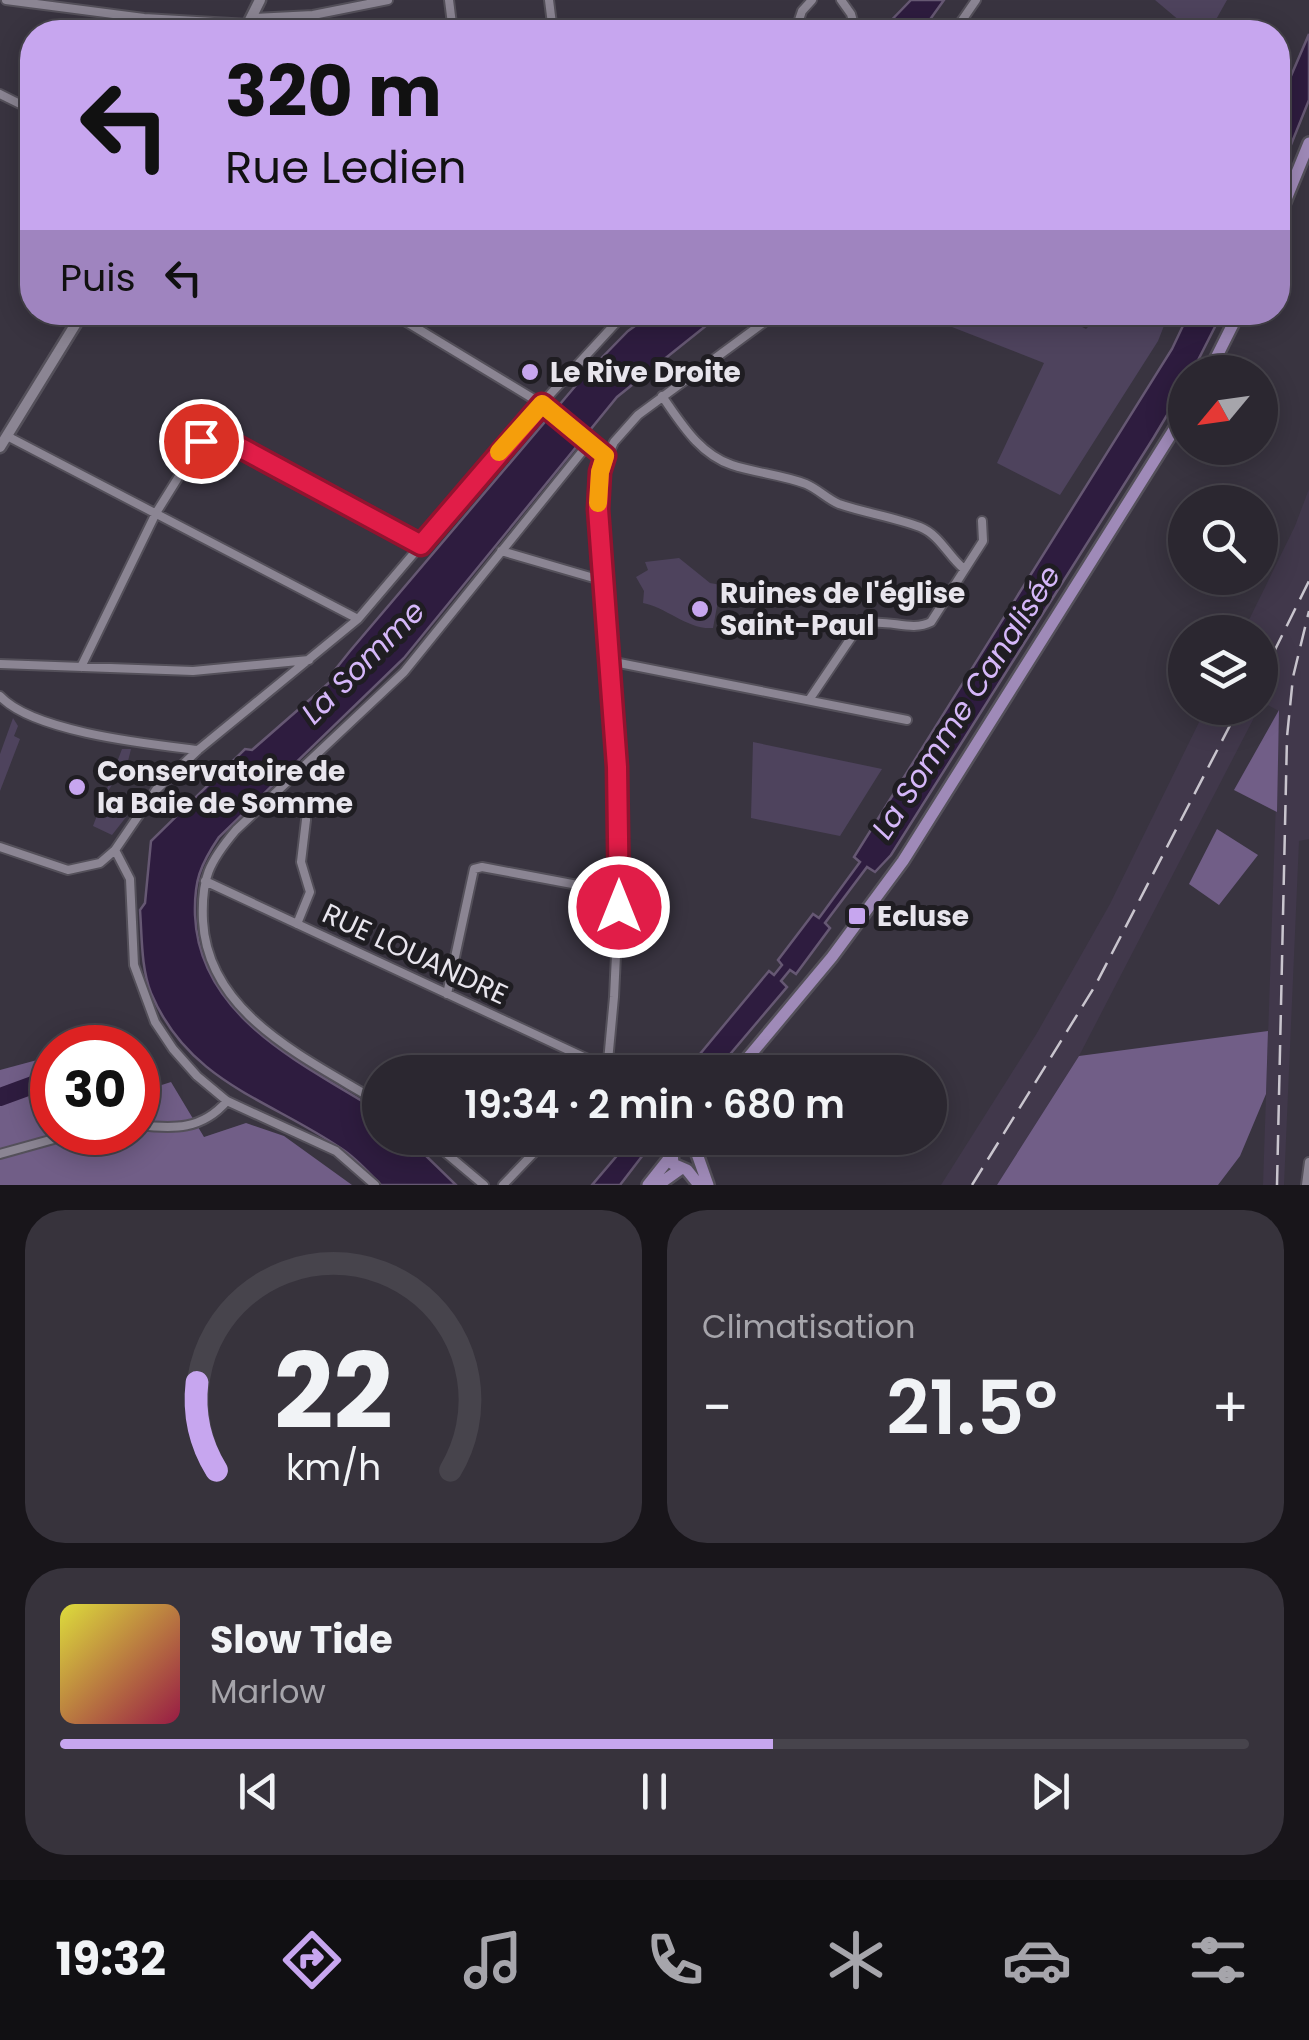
<!DOCTYPE html>
<html lang="fr">
<meta charset="utf-8">
<style>
:root{--surface:#2b2730;--page:#37333c;--text:#f1f3f6;--muted:#a6a5ab;--line:#47444c;--accent:#c7a6ef}
body{margin:0;font-family:Poppins,sans-serif;background:var(--page);color:var(--text);height:100vh;display:flex;flex-direction:column;font-size:38px;white-space:nowrap}
*{box-sizing:border-box;margin:0}
p{font-size:32px;color:var(--muted)}
.icon{flex:none;width:55px;height:55px;fill:none;stroke:currentColor;stroke-width:2;stroke-linecap:round;stroke-linejoin:round}
.map{position:relative;height:1185px;overflow:hidden}
.panel{display:flex;flex-direction:column;gap:25px;padding:25px;background:#18151a;flex:1}
.panel>*{flex:none}
.banner{position:absolute;left:20px;top:20px;width:1270px;height:305px;border-radius:40px;box-shadow:0 5px 25px #0003,0 0 0 2px var(--line);background:#c7a6ef;color:#111;overflow:hidden}
.needle{width:65px;rotate:241deg}
.controls{position:absolute;left:1168px;top:355px;display:grid;gap:20px}
.controls a{display:grid;place-items:center;width:110px;height:110px;border-radius:50%;background:var(--surface);box-shadow:0 5px 25px #0003,0 0 0 2px var(--line);font-size:50px}
.speed{position:absolute;left:30px;top:1025px;display:flex;gap:20px;font-size:50px;font-weight:700;text-align:center}
.speed>*{display:grid;place-content:center;width:130px;height:130px;border-radius:50%;background:var(--surface);box-shadow:0 5px 25px #0003,0 0 0 2px var(--line);line-height:1}
.speed .limit{border:15px solid #d22;background:#fff;color:#111}
.pin{position:absolute;display:grid;place-items:center;width:85px;height:85px;color:#fff;margin:-42px;border:5px solid #fff;border-radius:50%;box-shadow:0 2px 10px #0007}
.me{position:absolute;width:110px;margin:-55px;rotate:0deg;stroke-linejoin:round;filter:drop-shadow(0 0 8px #0008)}
.turn{display:flex;align-items:center;gap:35px;height:210px;padding:0 40px;font-size:45px}
.turn .icon{width:130px;height:130px;stroke-width:2.5}
.turn b{display:block;font-size:70px;line-height:85px}
.then{display:flex;align-items:center;height:95px;padding:0 40px;background:#0003;gap:20px;font-size:38px}
.big{font-size:75px;font-weight:600;line-height:1.1}
.panel .card{flex:1;display:flex;flex-direction:column;justify-content:center;gap:15px;min-width:0;padding:0 35px;border-radius:40px;background:var(--page)}
.panel .dial{align-items:center;gap:0}
.dial svg{height:260px;overflow:visible;fill:none;stroke:var(--line);stroke-width:7;stroke-linecap:round;text-anchor:middle}
.dial text{fill:var(--text);stroke:none}
.song{display:flex;align-items:center;gap:30px}
.cover{width:120px;height:120px;border-radius:15px;background:linear-gradient(135deg,hsl(60 70% 55%),hsl(340 70% 35%))}
.played{height:10px;border-radius:5px;background:linear-gradient(90deg,var(--accent) 60%,var(--line) 60%)}
.keys{display:flex;justify-content:space-around;direction:ltr}
.heat{display:flex;justify-content:space-between;align-items:center;font-size:55px;direction:ltr}
.panel .tiles{flex:1;display:grid;gap:25px;grid-template-columns:1fr 1fr}
.card:last-child{grid-column:span 2}
.trip{position:absolute;left:362px;top:1055px;width:585px;height:100px;border-radius:50px;background:var(--surface);box-shadow:0 5px 25px #0003,0 0 0 2px var(--line);font-weight:600;line-height:100px;text-align:center}
.tab-bar{display:flex;height:160px;justify-content:space-around;align-items:center;background:#111013;color:var(--muted)}
.tab-bar .icon{width:70px;height:70px}
.tab-bar .current{color:var(--accent)}
.tab-bar b{font-size:45px;color:var(--text)}
.map>svg:first-child{display:block}
.built{fill:#41384b}
.green{fill:#4e435d}
.forest{fill:#715e87}
.water{fill:#2e1c3f;stroke:#665873;stroke-width:2.5}
.lines{fill:none;stroke-linecap:round;stroke-linejoin:round}
.river{stroke:#2e1c3f;stroke-width:18}
.street-casing{stroke:#54505a;stroke-width:12}
.secondary-casing{stroke:#54505a;stroke-width:15}
.primary-casing{stroke:#54505a;stroke-width:16}
.street{stroke:#8b8593;stroke-width:8}
.secondary{stroke:#8b8593;stroke-width:10}
.primary{stroke:#9f8ab8;stroke-width:11}
.rail{stroke:#c9c5ce;stroke-width:2.5;stroke-dasharray:20 10;stroke-linecap:butt}
.route-casing{stroke:#92132f;stroke-width:25}
.route{stroke:#e11d48;stroke-width:18}
.slow{stroke:#f59e0b;stroke-width:18}
.poi-dot{fill:#c7a6ef;stroke:#1f1d22;stroke-width:4}
.labels{text-anchor:middle;dominant-baseline:central;stroke-width:10;stroke-linejoin:round;paint-order:stroke}
.poi-label{font-size:28px;font-weight:bold;fill:#e8e5ed;stroke:#1f1d22;text-anchor:start}
.street-label{font-size:28px;fill:#e8e5ed;stroke:#1f1d22}
.water-label{font-size:30px;font-style:italic;fill:#d5b7f9;stroke:#1f1d22}
</style>
<div class="map">
<svg width="1309" height="1185" viewBox="0 0 1309 1185">
<rect width="100%" height="100%" fill="#393440"/>
<path class="built" d="M1309 489V839L1299 841 1284 1185H1263L1279 711 1262 702 1260 705V632H1243L1295 526Z
M1206 708H1259L1079 1056 997 1185H941L1037 1033 1110 904Z"/>
<path class="green" d="M1155 0H1227L1209 32H1193Z
M958 313H1056L1086 329 1102 313H1169L1158 341 1060 495 997 463 1044 363 952 327Z
M679 558 710 583 721 585 713 628C688 630 666 607 643 603L644 591 636 577 648 570 645 562Z
M13 718 18 726 14 736 20 739 0 791V754Z
M753 742 882 769 840 836 751 818Z
M122 749H131L128 761 106 794 130 812 112 835 93 826Z"/>
<path class="forest" d="M1279 710 1277 812 1234 790Z
M1217 829 1258 855 1219 905 1189 884Z
M1268 1031 1266 1094 1240 1156 1218 1185H997L1079 1056Z
M52 1056V1132H138V1087L143 1091 171 1082 204 1137 246 1123 284 1136 352 1185H0V1070Z"/>
<path class="water" d="M911 0H944L921 32H880Z
M1309 34V100L1278 177V106Z
M653 313H722L617 397 404 658 219 837C200 865 194 881 195 915 199 1018 304 1064 380 1112V1138H413L425 1155 456 1185H381C369 1173 356 1158 342 1149 269 1099 189 1083 151 993 141 968 142 936 140 910L145 903 151 841 245 749 252 750 331 681 330 676 350 651 583 377 628 331Z
M1189 313H1222L1192 372H1185V385L1154 437 891 855 875 872 867 867 825 923 830 928 796 974 790 970 781 981 787 987 715 1072H685L769 971 774 975 782 965 778 960 813 914 819 918 860 862 854 857 1172 349Z
M632 1138H656L620 1185H592Z"/>
<g class="lines">
<path class="river" d="M0 1097 52 1078"/>
<defs>
<path id="street" d="M6 0 144 18 249 24
M449 0 453 32
M549 0 553 32
M841 0 851 14 856 32
M252 18 313 15 388 0
M795 32 802 11 812 0
M954 32 976 0
M0 94 20 104 32 106
M390 312 542 404 605 456
M662 396C681 423 699 454 732 465 756 473 783 475 806 484 818 489 827 499 839 504 865 513 894 517 920 527 940 535 948 556 964 569
M7 436 358 619
M501 551 604 581
M609 661 907 720
M0 664 193 671 309 660
M81 667 156 513 201 441 217 435 421 545
M0 696C33 732 149 744 198 750
M809 700 857 629C880 613 908 634 931 622L983 541 982 521
M0 847 68 870 100 863 115 850 156 790 198 750 358 619 533 413 626 312
M115 850 130 879 134 965 155 1022 173 1049 197 1076 227 1101 336 1151 375 1185
M205 881 607 1068
M297 924 310 892 301 862 306 820
M447 994 474 869 482 867 620 893
M607 1072 614 997 620 871 617 767 599 530 600 472 614 442 638 415 778 312
M380 1103C310 1060 208 1016 203 921 201 878 209 862 236 830L404 672 589 443
M138 1125C174 1129 202 1130 227 1101
M428 1138 484 1185
M663 1138 679 1145
M0 1154 79 1132
M503 1185 548 1138
M1306 1185 1309 1162"/>
<path id="secondary" d="M244 32 260 0
M0 447 83 312"/>
<path id="primary" d="M1278 219 1309 143
M1209 372 1239 312
M736 1072 832 957 903 861 1185 412
M648 1185 671 1156
M658 1185 679 1170
M699 1185 687 1170 673 1164 672 1152 679 1145 689 1144 696 1151 708 1185"/>
</defs>
<use href="#street" class="street-casing"/>
<use href="#secondary" class="secondary-casing"/>
<use href="#primary" class="primary-casing"/>
<use href="#street" class="street"/>
<use href="#secondary" class="secondary"/>
<use href="#primary" class="primary"/>
<path class="rail" d="M1260 680 1309 581
M972 1185 1095 986 1239 708
M1277 1185 1287 737 1293 677 1309 611"/>
</g>
<g class="lines">
<defs>
<path id="route" d="M201 441 217 435 421 545 542 404 605 456 600 472 598 509 617 767 619 907"/>
</defs>
<use href="#route" class="route-casing"/>
<use href="#route" class="route"/>
<path class="slow" d="M499 452 542 404 605 456 600 472 598 503"/>
</g>
<g class="poi-dot">
<circle cx="530" cy="372" r="10"/>
<circle cx="700" cy="609" r="10"/>
<circle cx="77" cy="787" r="10"/>
<rect x="847" y="906" width="20" height="20" rx="5"/>
</g>
<g class="labels">
<g class="poi-label">
<text x="550" y="372">Le Rive Droite</text>
<text x="720" y="593">Ruines de l'église<tspan x="720" dy="32">Saint-Paul</tspan></text>
<text x="97" y="771">Conservatoire de<tspan x="97" dy="32">la Baie de Somme</tspan></text>
<text x="877" y="916">Ecluse</text>
</g>
<g class="street-label">
<text transform="translate(415 954) rotate(25)">RUE LOUANDRE</text>
</g>
<g class="water-label">
<text transform="translate(363 662) rotate(-45)">La Somme</text>
<text transform="translate(966 702) rotate(-57)">La Somme Canalisée</text>
</g>
</g>
</svg>
<div class="controls">
<a><svg class="needle" viewBox="-14 -14 28 28"><path d="M0-13l5 13h-10z" fill="#e53935"/><path d="M0 13l5-13h-10z" fill="#a6a5ab"/></svg></a>
<a><svg class="icon" aria-label="search" viewBox="0 0 24 24"><circle cx="10" cy="10" r="6"/><path d="M15 15l6 6"/></svg></a>
<a><svg class="icon" aria-label="layers" viewBox="0 0 24 24"><path d="M12 4l9 5-9 5-9-5zM3 14l9 5 9-5"/></svg></a>
</div>
<div class="speed"><div class="limit">30</div></div>
<div class="pin" style="left:201px;top:441px;background:#d93025"><svg class="icon" aria-label="arrive" viewBox="0 0 24 24"><path d="M6 21V4h12l-3 4 3 4H6"/></svg></div>
<svg class="me" style="left:619px;top:907px" viewBox="-20 -20 40 40"><circle r="17" fill="#e11d48" stroke="#fff" stroke-width="3"/><path d="M0-11L8 9 0 5-8 9z" fill="#fff"/></svg>
<div class="trip">19:34 · 2 min · 680 m</div>
<div class="banner">
<div class="turn"><svg class="icon" aria-label="left" viewBox="0 0 24 24"><path d="M17 20v-9H6M10 6l-5 5 5 5"/></svg><div><b>320 m</b>Rue Ledien</div></div>
<div class="then">Puis<svg class="icon" aria-label="left" viewBox="0 0 24 24"><path d="M17 20v-9H6M10 6l-5 5 5 5"/></svg></div>
</div>
</div>
<section class="panel">
<div class="tiles">
<div class="card dial"><svg viewBox="0 0 100 80">
<path d="M14 69A42 42 0 1 1 86 69"/>
<path d="M14 69A42 42 0 0 1 8 42" stroke="#c7a6ef"/>
<text x="50" y="56" font-size="32" font-weight="700">22</text>
<text x="50" y="72" font-size="11">km/h</text>
</svg></div>
<div class="card"><p>Climatisation</p>
<div class="heat"><a>−</a><b class="big">21.5°</b><a>+</a></div>
</div>
<div class="card">
<div class="song"><i class="cover"></i><div><b>Slow Tide</b><p>Marlow</p></div></div>
<div class="played"></div>
<div class="keys"><svg class="icon" aria-label="previous" viewBox="0 0 24 24"><path d="M18 5L8 12l10 7zM5 5v14"/></svg><svg class="icon" aria-label="pause" viewBox="0 0 24 24"><path d="M8 5v14M16 5v14"/></svg><svg class="icon" aria-label="next" viewBox="0 0 24 24"><path d="M6 5l10 7-10 7zM19 5v14"/></svg></div>
</div>
</div>
</section>
<nav class="tab-bar">
<b>19:32</b>
<svg class="icon current" aria-label="directions" viewBox="0 0 24 24"><path d="M12 3l9 9-9 9-9-9zM9 14v-3h6M13 9l2 2-2 2"/></svg>
<svg class="icon" aria-label="music" viewBox="0 0 24 24"><path d="M9 18V5l10-2v13"/><circle cx="6" cy="18" r="3"/><circle cx="16" cy="16" r="3"/></svg>
<svg class="icon" aria-label="phone" viewBox="0 0 24 24"><path d="M5 4h4l2 5-3 2q2 4 5 5l2-3 5 2v4C11 20 4 13 5 4z"/></svg>
<svg class="icon" aria-label="climate" viewBox="0 0 24 24"><path d="M12 3v18M4 7l16 10M4 17L20 7"/></svg>
<svg class="icon" aria-label="car" viewBox="0 0 24 24"><path d="M5 17H2v-5l4-1 3-4h7l3 4 3 1v5h-3M9 17h6M6 11h13"/><circle cx="7" cy="17" r="2"/><circle cx="17" cy="17" r="2"/></svg>
<svg class="icon" aria-label="filters" viewBox="0 0 24 24"><path d="M4 7h16M4 17h16"/><circle cx="9" cy="7" r="2"/><circle cx="15" cy="17" r="2"/></svg>
</nav>
